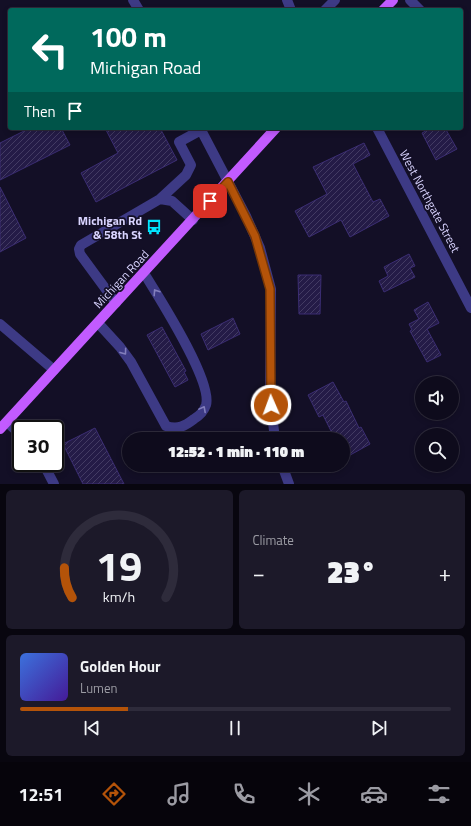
<!DOCTYPE html>
<meta charset="utf-8">
<style>
:root{--surface:#0e0b1c;--page:#1c1929;--text:#f1f3f6;--muted:#9b9ba3;--line:#2e2b3b;--accent:#b45309}
body{margin:0;font-family:"Titillium Web",sans-serif;background:var(--page);color:var(--text);height:100vh;display:flex;flex-direction:column;font-size:15px;white-space:nowrap}
*{box-sizing:border-box;margin:0}
p{font-size:13px;color:var(--muted)}
.icon{flex:none;width:22px;height:22px;fill:none;stroke:currentColor;stroke-width:2;stroke-linecap:round;stroke-linejoin:round}
.map{position:relative;height:484px;overflow:hidden}
.details{display:flex;flex-direction:column;gap:6px;padding:6px;background:#08060f;flex:1}
.details>*{flex:none}
.guide{position:absolute;left:8px;top:8px;width:455px;height:122px;border-radius:4px;box-shadow:0 2px 6px #0003,0 0 0 1px var(--line);background:#00695c;color:#fff;overflow:hidden}
.buttons{position:absolute;left:415px;top:376px;display:grid;gap:8px}
.buttons a{display:grid;place-items:center;width:44px;height:44px;border-radius:50%;background:var(--surface);box-shadow:0 2px 6px #0003,0 0 0 1px var(--line);font-size:20px}
.speed{position:absolute;left:12px;top:420px;display:flex;gap:8px;font-size:20px;font-weight:700;text-align:center}
.speed>*{display:grid;place-content:center;width:52px;height:52px;border-radius:50%;background:var(--surface);box-shadow:0 2px 6px #0003,0 0 0 1px var(--line);line-height:1}
.speed .limit{border:2px solid #111;border-radius:6px;background:#fff;color:#111}
.pin{position:absolute;display:grid;place-items:center;width:34px;height:34px;color:#fff;margin:-17px;border-radius:8px;box-shadow:0 2px 6px #0006}
.me{position:absolute;width:44px;margin:-22px;rotate:358deg;stroke-linejoin:round;filter:drop-shadow(0 0 3px #0008)}
.turn{display:flex;align-items:center;gap:14px;height:84px;padding:0 16px;font-size:18px}
.turn .icon{width:52px;height:52px;stroke-width:2.5}
.turn b{display:block;font-size:28px;line-height:34px}
.then{display:flex;align-items:center;height:38px;padding:0 16px;background:#0003;gap:8px;font-size:15px}
.big{font-size:30px;font-weight:800;line-height:1.1}
.details .card{flex:1;display:flex;flex-direction:column;justify-content:center;gap:6px;min-width:0;padding:0 14px;border-radius:6px;background:var(--page)}
.details .dial{align-items:center;gap:0}
.dial svg{height:104px;overflow:visible;fill:none;stroke:var(--line);stroke-width:7;stroke-linecap:round;text-anchor:middle}
.dial text{fill:var(--text);stroke:none}
.song{display:flex;align-items:center;gap:12px}
.cover{width:48px;height:48px;border-radius:6px;background:linear-gradient(135deg,hsl(220 70% 55%),hsl(260 70% 35%))}
.played{height:4px;border-radius:2px;background:linear-gradient(90deg,var(--accent) 25%,var(--line) 25%)}
.keys{display:flex;justify-content:space-around;direction:ltr}
.heat{display:flex;justify-content:space-between;align-items:center;font-size:22px;direction:ltr}
.details .tiles{flex:1;display:grid;gap:6px;grid-template-columns:1fr 1fr}
.card:last-child{grid-column:span 2}
.trip{position:absolute;left:122px;top:432px;width:228px;height:40px;border-radius:20px;background:var(--surface);box-shadow:0 2px 6px #0003,0 0 0 1px var(--line);font-weight:800;line-height:40px;text-align:center}
.tabs{display:flex;height:64px;justify-content:space-around;align-items:center;background:#06040b;color:var(--muted)}
.tabs .icon{width:28px;height:28px}
.tabs .selected{color:var(--accent)}
.tabs b{font-size:18px;color:var(--text)}
.map>svg:first-child{display:block}
.building{fill:url(#building-hatch);stroke:#3b2d73}
.lines{fill:none;stroke-linecap:round;stroke-linejoin:round}
.minor{stroke:#3d3a85;stroke-width:10}
.major{stroke:#c25bff;stroke-width:10}
.oneway{stroke:#837fbc}
.route-casing{stroke:#753606;stroke-width:10}
.route{stroke:#b45309;stroke-width:7}
.labels{text-anchor:middle;dominant-baseline:central;stroke-width:3.5;stroke-linejoin:round;paint-order:stroke}
.street-label{font-size:12px;fill:#d9d4ff;stroke:#130f26}
.poi-label{font-size:12px;font-weight:bold;fill:#d9d4ff;stroke:#130f26;text-anchor:end}
</style>
<div class="map">
<svg width="471" height="484" viewBox="0 0 471 484">
<defs>
<pattern id="building-hatch" width="6" height="6" patternUnits="userSpaceOnUse"><rect width="6" height="6" fill="#241b47"/><path d="M-1 1l2-2M0 6l6-6M5 7l2-2" fill="none" stroke="#433b63"/></pattern>
</defs>
<rect width="100%" height="100%" fill="#130f26"/>
<path class="building" d="M30 128H61L70 145 0 180V143Z
M105 128H160L177 160 96 202 81 173 118 153Z
M431 128H445L457 149 436 160 422 133Z
M364 143 370 155 353 164 373 202 380 199 389 216 350 237 341 220 309 237 295 211 327 194 313 167Z
M0 187 26 238 0 252Z
M409 254 415 266 410 268 415 277 384 292 379 281 388 276 384 267Z
M298 275H321L320 314H299Z
M428 302 439 323 427 329 441 355 427 362 410 331 412 330 409 324 419 319 414 310Z
M233 318 240 334 208 350 201 334Z
M162 327 186 371 184 372 188 380 175 387 147 335Z
M333 382 344 402 346 401 359 428 361 427 370 444 343 459V439H335L323 415 319 417 308 395Z
M95 428 124 484H83L63 444Z"/>
<g class="lines">
<path class="minor" d="M133 0 139 10
M287 0 291 10
M410 0 420 10
M325 10 335 0
M200 128 246 216 260 248 271 289 270 398 275 439
M377 128 471 308
M160 199 186 175 191 165 179 142 201 130
M116 303 80 254 79 249 81 245 160 199 172 201 193 220
M98 323 120 347 131 362 166 426C178 430 185 426 194 419 199 416 204 411 206 405 213 381 158 296 144 273
M0 324 54 370
M7 422 21 435
M43 463 54 484
M282 465 289 484"/>
<path class="major" d="M383 10 393 0
M0 429 276 128"/>
</g>
<defs><path id="oneway-chevron" d="M-2-3.5L2.5 0L-2 3.5" fill="none" stroke-width="1.6" stroke-linecap="round" stroke-linejoin="round"/></defs>
<g class="oneway">
<use href="#oneway-chevron" transform="translate(156 292) rotate(-123)"/>
<use href="#oneway-chevron" transform="translate(124 352) rotate(54)"/>
<use href="#oneway-chevron" transform="translate(203 409) rotate(-62)"/>
</g>
<g class="lines">
<defs>
<path id="route" d="M210 201 228 182 255 236 270 289 271 405"/>
</defs>
<use href="#route" class="route-casing"/>
<use href="#route" class="route"/>
</g>
<defs>
<symbol id="bus-bare" viewBox="-9 -9 18 18"><path d="M-5-6H5V4H4V6H2V4H-2V6H-4V4H-5ZM-3.5-4V0h7V-4ZM-3.5 1.2v1.5H-2V1.2ZM2 1.2v1.5H3.5V1.2Z" fill="#00e5ff" stroke="#130f26" stroke-width="2.5" paint-order="stroke"/></symbol>
</defs>
<g fill-rule="evenodd">
<use href="#bus-bare" x="143" y="216" width="22" height="22"/>
</g>
<g class="labels">
<g class="street-label">
<text transform="translate(430 201) rotate(62)">West Northgate Street</text>
<text transform="translate(121 279) rotate(-47)">Michigan Road</text>
</g>
<g class="poi-label">
<text x="142" y="220">Michigan Rd<tspan x="142" dy="14">&amp; 58th St</tspan></text>
</g>
</g>
</svg>
<div class="buttons">
<a><svg class="icon" aria-label="sound" viewBox="0 0 24 24"><path d="M4 9h4l5-4v14l-5-4H4zM17 9q2 3 0 6"/></svg></a>
<a><svg class="icon" aria-label="search" viewBox="0 0 24 24"><circle cx="10" cy="10" r="6"/><path d="M15 15l6 6"/></svg></a>
</div>
<div class="speed"><div class="limit">30</div></div>
<div class="pin" style="left:210px;top:201px;background:#d93025"><svg class="icon" aria-label="arrive" viewBox="0 0 24 24"><path d="M6 21V4h12l-3 4 3 4H6"/></svg></div>
<svg class="me" style="left:271px;top:405px" viewBox="-20 -20 40 40"><circle r="17" fill="#b45309" stroke="#fff" stroke-width="3"/><path d="M0-11L8 9 0 5-8 9z" fill="#fff"/></svg>
<div class="trip">12:52 · 1 min · 110 m</div>
<div class="guide">
<div class="turn"><svg class="icon" aria-label="left" viewBox="0 0 24 24"><path d="M17 20v-9H6M10 6l-5 5 5 5"/></svg><div><b>100 m</b>Michigan Road</div></div>
<div class="then">Then<svg class="icon" aria-label="arrive" viewBox="0 0 24 24"><path d="M6 21V4h12l-3 4 3 4H6"/></svg></div>
</div>
</div>
<section class="details">
<div class="tiles">
<div class="card dial"><svg viewBox="0 0 100 80">
<path d="M14 69A42 42 0 1 1 86 69"/>
<path d="M14 69A42 42 0 0 1 8 46" stroke="#b45309"/>
<text x="50" y="56" font-size="32" font-weight="700">19</text>
<text x="50" y="72" font-size="11">km/h</text>
</svg></div>
<div class="card"><p>Climate</p>
<div class="heat"><a>−</a><b class="big">23°</b><a>+</a></div>
</div>
<div class="card">
<div class="song"><i class="cover"></i><div><b>Golden Hour</b><p>Lumen</p></div></div>
<div class="played"></div>
<div class="keys"><svg class="icon" aria-label="previous" viewBox="0 0 24 24"><path d="M18 5L8 12l10 7zM5 5v14"/></svg><svg class="icon" aria-label="pause" viewBox="0 0 24 24"><path d="M8 5v14M16 5v14"/></svg><svg class="icon" aria-label="next" viewBox="0 0 24 24"><path d="M6 5l10 7-10 7zM19 5v14"/></svg></div>
</div>
</div>
</section>
<nav class="tabs">
<b>12:51</b>
<svg class="icon selected" aria-label="directions" viewBox="0 0 24 24"><path d="M12 3l9 9-9 9-9-9zM9 14v-3h6M13 9l2 2-2 2"/></svg>
<svg class="icon" aria-label="music" viewBox="0 0 24 24"><path d="M9 18V5l10-2v13"/><circle cx="6" cy="18" r="3"/><circle cx="16" cy="16" r="3"/></svg>
<svg class="icon" aria-label="phone" viewBox="0 0 24 24"><path d="M5 4h4l2 5-3 2q2 4 5 5l2-3 5 2v4C11 20 4 13 5 4z"/></svg>
<svg class="icon" aria-label="climate" viewBox="0 0 24 24"><path d="M12 3v18M4 7l16 10M4 17L20 7"/></svg>
<svg class="icon" aria-label="car" viewBox="0 0 24 24"><path d="M5 17H2v-5l4-1 3-4h7l3 4 3 1v5h-3M9 17h6M6 11h13"/><circle cx="7" cy="17" r="2"/><circle cx="17" cy="17" r="2"/></svg>
<svg class="icon" aria-label="filters" viewBox="0 0 24 24"><path d="M4 7h16M4 17h16"/><circle cx="9" cy="7" r="2"/><circle cx="15" cy="17" r="2"/></svg>
</nav>
